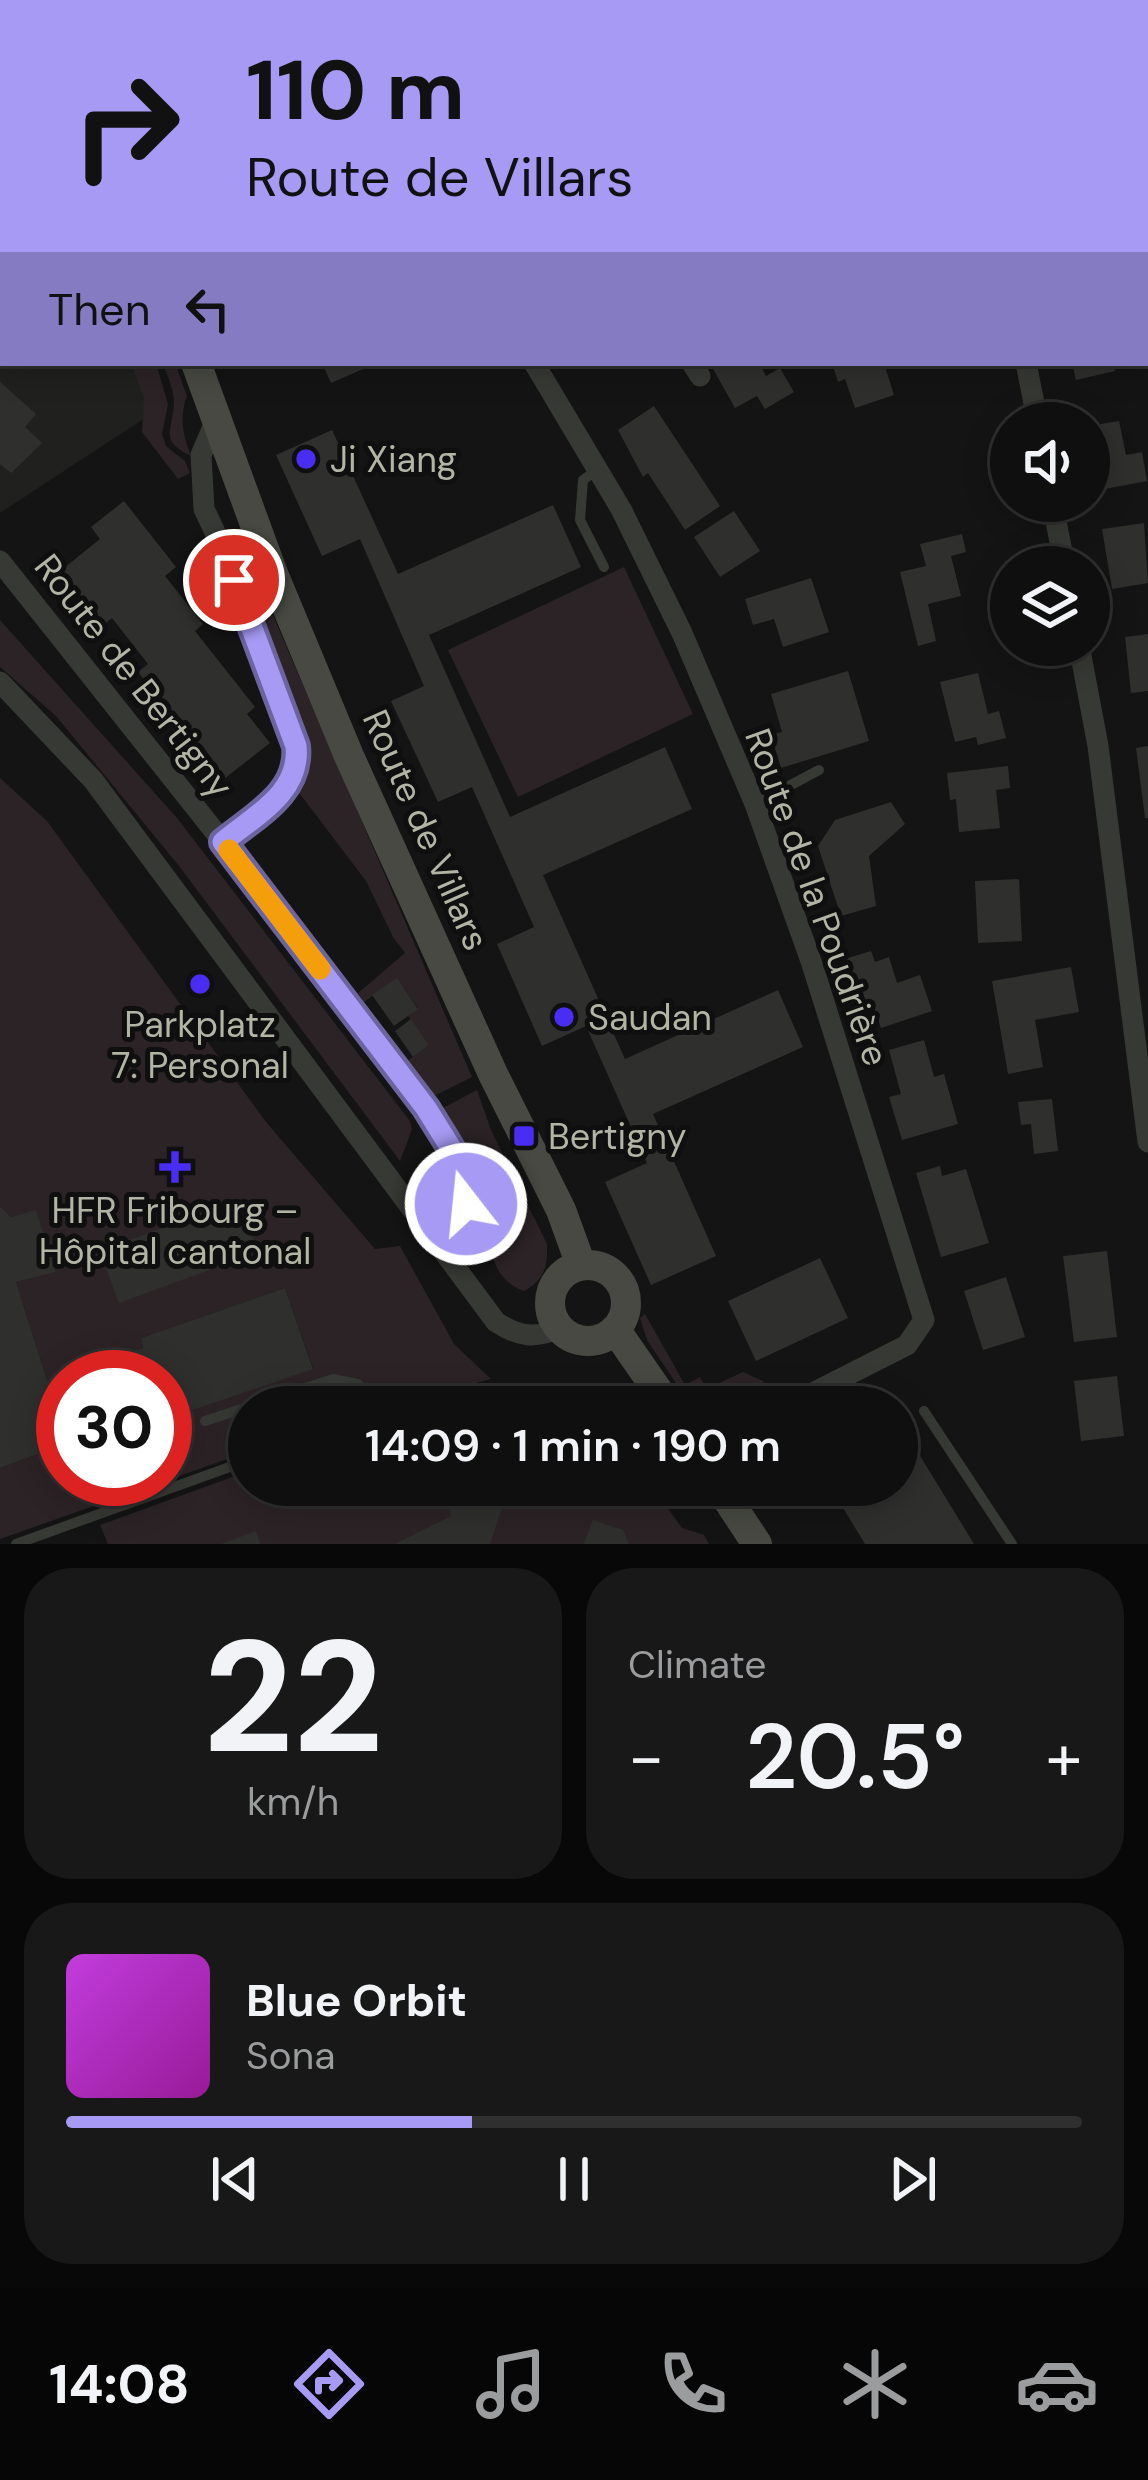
<!DOCTYPE html>
<meta charset="utf-8">
<style>
:root{--surface:#0e0f0e;--page:#171817;--text:#f1f3f6;--muted:#9b9c9e;--line:#2e2f2e;--accent:#a69af4}
body{margin:0;font-family:"DM Sans",sans-serif;background:var(--page);color:var(--text);height:100vh;display:flex;flex-direction:column;font-size:45px;white-space:nowrap}
*{box-sizing:border-box;margin:0}
p{font-size:39px;color:var(--muted)}
.icon{flex:none;width:66px;height:66px;fill:none;stroke:currentColor;stroke-width:2;stroke-linecap:round;stroke-linejoin:round}
.map{position:relative;height:1544px;overflow:hidden}
.sheet{display:flex;flex-direction:column;gap:24px;padding:24px;background:#080808;flex:1}
.sheet>*{flex:none}
.guide{position:absolute;left:0px;top:0px;width:1149px;height:366px;box-shadow:0 6px 30px #0003,0 0 0 3px var(--line);background:#a69af4;color:#111;overflow:hidden}
.fabs{position:absolute;left:990px;top:402px;display:grid;gap:24px}
.fabs a{display:grid;place-items:center;width:120px;height:120px;border-radius:50%;background:var(--surface);box-shadow:0 6px 30px #0003,0 0 0 3px var(--line);font-size:60px}
.speed{position:absolute;left:36px;top:1350px;display:flex;gap:24px;font-size:60px;font-weight:700;text-align:center}
.speed>*{display:grid;place-content:center;width:156px;height:156px;border-radius:50%;background:var(--surface);box-shadow:0 6px 30px #0003,0 0 0 3px var(--line);line-height:1}
.speed .limit{border:18px solid #d22;background:#fff;color:#111}
.pin{position:absolute;display:grid;place-items:center;width:102px;height:102px;color:#fff;margin:-51px;border:6px solid #fff;border-radius:50%;box-shadow:0 3px 12px #0007}
.me{position:absolute;width:132px;margin:-66px;rotate:344deg;stroke-linejoin:round;filter:drop-shadow(0 0 9px #0008)}
.turn{display:flex;align-items:center;gap:42px;height:252px;padding:0 48px;font-size:54px}
.turn .icon{width:156px;height:156px;stroke-width:2.5}
.turn b{display:block;font-size:84px;line-height:102px}
.then{display:flex;align-items:center;height:114px;padding:0 48px;background:#0003;gap:24px;font-size:45px}
.big{font-size:90px;font-weight:600;line-height:1.1}
.sheet .tile{flex:1;display:flex;flex-direction:column;justify-content:center;gap:18px;min-width:0;padding:0 42px;border-radius:48px;background:var(--page)}
.sheet .dial{align-items:center;gap:0}
.dial b{font-size:156px;line-height:1}
.song{display:flex;align-items:center;gap:36px}
.cover{width:144px;height:144px;border-radius:18px;background:linear-gradient(135deg,hsl(290 70% 55%),hsl(300 70% 35%))}
.played{height:12px;border-radius:6px;background:linear-gradient(90deg,var(--accent) 40%,var(--line) 40%)}
.keys{display:flex;justify-content:space-around;direction:ltr}
.heat{display:flex;justify-content:space-between;align-items:center;font-size:66px;direction:ltr}
.sheet .tiles{flex:1;display:grid;gap:24px;grid-template-columns:1fr 1fr}
.tile:last-child{grid-column:span 2}
.trip{position:absolute;left:228px;top:1386px;width:690px;height:120px;border-radius:60px;background:var(--surface);box-shadow:0 6px 30px #0003,0 0 0 3px var(--line);font-weight:600;line-height:120px;text-align:center}
.menu{display:flex;height:192px;justify-content:space-around;align-items:center;background:#060606;color:var(--muted)}
.menu .icon{width:84px;height:84px}
.menu .selected{color:var(--accent)}
.menu b{font-size:54px;color:var(--text)}
.map>svg:first-child{display:block}
.built{fill:#20211f}
.green{fill:#2c2326}
.building{fill:#2f302e}
.lines{fill:none;stroke-linecap:round;stroke-linejoin:round}
.service{stroke:#373934;stroke-width:10}
.minor{stroke:#373934;stroke-width:21}
.secondary{stroke:#474942;stroke-width:30}
.tree{fill:#614d56}
.route-casing{stroke:#6c649f;stroke-width:30}
.route{stroke:#a69af4;stroke-width:21}
.slow{stroke:#f59e0b;stroke-width:21}
.poi-dot{fill:#4a2df2;stroke:#0e0f0e;stroke-width:4.5}
.labels{text-anchor:middle;dominant-baseline:central;stroke-width:10;stroke-linejoin:round;paint-order:stroke}
.poi-label{font-size:36px;fill:#b2b5a4;stroke:#0e0f0e;text-anchor:start}
.street-label{font-size:36px;fill:#b2b5a4;stroke:#0e0f0e}
</style>
<div class="map">
<svg width="1148" height="1544" viewBox="0 0 1148 1544">
<rect width="100%" height="100%" fill="#131413"/>
<path class="built" d="M0 9 3 363H150L163 406 0 513Z"/>
<path class="green" d="M131 363H156L168 404 162 434 166 446 185 461 190 473 178 479 142 432 144 398Z
M162 363H175L187 396C179 417 183 436 191 456 159 440 172 433 174 404 174 390 168 376 162 363Z
M244 548 472 1077 432 1097 407 1061 429 1045 408 1016 418 1008 397 979 364 1002 358 993 405 953 393 937 366 881 297 790 309 767 308 746 252 598V586L239 550Z
M624 567 693 714 518 797 448 650Z
M0 620 177 818 410 1121 412 1129 400 1161 179 866 56 716 0 667Z
M0 778 47 821 266 1122 375 1249 400 1246 454 1344 491 1379 386 1407H249V1455L236 1456 0 1539V1468L63 1445V1479H165V1412L168 1419 313 1368 285 1288 141 1338 143 1348 47 1380 16 1282 56 1272 36 1211 11 1217 0 1206Z
M477 1090 491 1130 547 1244C548 1267 544 1280 524 1291 476 1274 494 1214 481 1174 473 1150 456 1128 441 1109Z
M645 1314 685 1385 700 1377 718 1407H692L647 1340 640 1318Z
M743 1372 763 1381 767 1390 730 1407 717 1384Z
M566 1393 596 1407H463Z
M249 1471V1485H651L682 1528 704 1535 709 1544H108L100 1525Z"/>
<path class="building" d="M322 363H377L331 383Z
M724 363H759L766 376 780 368 794 392 765 409 757 396 735 408 713 369Z
M832 363H884L894 395 855 408 845 379 838 382Z
M1072 363H1113L1115 371 1076 380Z
M0 382 36 414 25 427 42 443 11 473 0 464Z
M654 406 720 506 685 530 648 473 643 477 618 430Z
M1119 421 1126 455 1142 452 1147 481 1089 492V426Z
M332 430 398 574 553 505 581 567 429 635 510 817 665 747 692 809 543 875 625 1059 778 990 803 1047 653 1114 716 1256 651 1285 605 1182 647 1163 586 1026 542 1046 497 944 534 927 472 787 438 802 391 701 424 686 360 539 322 556 276 455Z
M124 501 176 567 165 576 203 624 195 631 255 707 247 714 270 743 224 779 138 672 148 664 112 618 102 626 59 572 100 539 91 527Z
M734 511 760 551 720 577 694 537Z
M1144 523 1148 583 1112 589 1102 529Z
M962 534 966 552 951 556 961 596 928 604 936 641 918 646 900 572 926 566 920 544Z
M811 578 829 632 783 647 774 619 753 625 745 599Z
M1148 634V691L1131 693 1125 637Z
M848 671 869 741 781 768 771 735 782 732 771 694Z
M978 673 988 714 999 711 1006 738 978 745 976 737 955 742 940 682Z
M1148 746V818H1145L1136 748Z
M1008 766 1010 788 996 790 1000 828 959 832 956 799 950 800 947 773Z
M891 802 905 824 869 856 876 906 841 916 818 846 835 820Z
M1019 879 1022 941 978 943 975 881Z
M871 951 875 962 889 957 897 983 920 975 932 1011 881 1028 871 1000 860 1004 845 959Z
M1071 967 1079 1012 1035 1020 1043 1067 1008 1074 992 981Z
M397 978 418 1009 394 1026 372 995Z
M411 1019 429 1045 413 1057 395 1031Z
M924 1040 934 1077 944 1074 958 1124 902 1140 889 1097 901 1094 889 1050Z
M1052 1099 1058 1151 1034 1154 1031 1124 1021 1125 1018 1102Z
M940 1166 942 1176 966 1169 989 1243 941 1257 916 1173Z
M239 1200 258 1252 119 1303 100 1251Z
M0 1206 11 1217 36 1210 56 1272 16 1282 47 1380 143 1348 141 1338 285 1288 313 1369 167 1419 165 1377H63V1445L0 1468Z
M1107 1251 1117 1337 1074 1342 1063 1256Z
M820 1258 848 1318 756 1361 728 1301Z
M1006 1277 1025 1337 983 1350 964 1291Z
M1117 1376 1124 1436 1081 1441 1074 1381Z
M897 1418 974 1544H865L829 1485H897Z
M443 1485H499L505 1498 490 1544H395L451 1516Z
M593 1520 623 1530 629 1544H584Z
M256 1531 260 1544H221Z"/>
<g class="lines">
<path class="service" d="M597 470 583 480 580 520 604 567
M755 804 819 770
M924 1411 1012 1544
M205 1421 333 1379 358 1384 375 1407
M16 1544 249 1460"/>
<path class="minor" d="M786 0 787 3
M934 0 935 3
M286 3 291 0
M534 363 621 509 682 633 755 804 812 964 924 1320 907 1345 785 1407
M692 363 700 376
M1026 363 1038 423
M216 420 201 455 204 509 222 547 297 755C294 797 252 818 223 842
M1052 501 1065 567
M0 561 223 842 426 1109 459 1161 467 1204 443 1250
M1079 645 1098 746 1148 1142
M0 682 93 780 496 1322C519 1337 535 1339 560 1328"/>
<path class="secondary" d="M48 0 50 3
M196 363 272 571 349 756 493 1074 561 1210 581 1265
M550 1303a38 38 0 1 1 76 0a38 38 0 1 1-76 0Z
M615 1329 669 1407
M718 1485 757 1544"/>
</g>
<circle class="tree" cx="614" cy="1396" r="10"/>
<g class="lines">
<defs>
<path id="route" d="M234 580 296 746C301 793 254 816 223 842L426 1108 459 1161 466 1204"/>
</defs>
<use href="#route" class="route-casing"/>
<use href="#route" class="route"/>
<path class="slow" d="M229 850 320 969"/>
</g>
<g class="poi-dot">
<circle cx="306" cy="459" r="12"/>
<circle cx="200" cy="984" r="12"/>
<circle cx="564" cy="1017" r="12"/>
<rect x="512" y="1124" width="24" height="24" rx="6"/>
<path d="M169 1149h12v12h12v12h-12v12h-12v-12h-12v-12h12z"/>
</g>
<g class="labels">
<g class="poi-label">
<text x="330" y="459">Ji Xiang</text>
<text x="588" y="1017">Saudan</text>
<text x="200" y="1024" text-anchor="middle">Parkplatz<tspan x="200" dy="41">7: Personal</tspan></text>
<text x="548" y="1136">Bertigny</text>
<text x="175" y="1210" text-anchor="middle">HFR Fribourg –<tspan x="175" dy="41">Hôpital cantonal</tspan></text>
</g>
<g class="street-label">
<text transform="translate(134 676) rotate(52)">Route de Bertigny</text>
<text transform="translate(426 830) rotate(66)">Route de Villars</text>
<text transform="translate(817 897) rotate(70)">Route de la Poudrière</text>
</g>
</g>
</svg>
<div class="fabs">
<a><svg class="icon" aria-label="sound" viewBox="0 0 24 24"><path d="M4 9h4l5-4v14l-5-4H4zM17 9q2 3 0 6"/></svg></a>
<a><svg class="icon" aria-label="layers" viewBox="0 0 24 24"><path d="M12 4l9 5-9 5-9-5zM3 14l9 5 9-5"/></svg></a>
</div>
<div class="speed"><div class="limit">30</div></div>
<div class="pin" style="left:234px;top:580px;background:#d93025"><svg class="icon" aria-label="arrive" viewBox="0 0 24 24"><path d="M6 21V4h12l-3 4 3 4H6"/></svg></div>
<svg class="me" style="left:466px;top:1204px" viewBox="-20 -20 40 40"><circle r="17" fill="#a69af4" stroke="#fff" stroke-width="3"/><path d="M0-11L8 9 0 5-8 9z" fill="#fff"/></svg>
<div class="trip">14:09 · 1 min · 190 m</div>
<div class="guide">
<div class="turn"><svg class="icon" aria-label="right" viewBox="0 0 24 24"><path d="M7 20v-9h11M14 6l5 5-5 5"/></svg><div><b>110 m</b>Route de Villars</div></div>
<div class="then">Then<svg class="icon" aria-label="left" viewBox="0 0 24 24"><path d="M17 20v-9H6M10 6l-5 5 5 5"/></svg></div>
</div>
</div>
<section class="sheet">
<div class="tiles">
<div class="tile dial"><b>22</b><p>km/h</p></div>
<div class="tile"><p>Climate</p>
<div class="heat"><a>−</a><b class="big">20.5°</b><a>+</a></div>
</div>
<div class="tile">
<div class="song"><i class="cover"></i><div><b>Blue Orbit</b><p>Sona</p></div></div>
<div class="played"></div>
<div class="keys"><svg class="icon" aria-label="previous" viewBox="0 0 24 24"><path d="M18 5L8 12l10 7zM5 5v14"/></svg><svg class="icon" aria-label="pause" viewBox="0 0 24 24"><path d="M8 5v14M16 5v14"/></svg><svg class="icon" aria-label="next" viewBox="0 0 24 24"><path d="M6 5l10 7-10 7zM19 5v14"/></svg></div>
</div>
</div>
</section>
<nav class="menu">
<b>14:08</b>
<svg class="icon selected" aria-label="directions" viewBox="0 0 24 24"><path d="M12 3l9 9-9 9-9-9zM9 14v-3h6M13 9l2 2-2 2"/></svg>
<svg class="icon" aria-label="music" viewBox="0 0 24 24"><path d="M9 18V5l10-2v13"/><circle cx="6" cy="18" r="3"/><circle cx="16" cy="16" r="3"/></svg>
<svg class="icon" aria-label="phone" viewBox="0 0 24 24"><path d="M5 4h4l2 5-3 2q2 4 5 5l2-3 5 2v4C11 20 4 13 5 4z"/></svg>
<svg class="icon" aria-label="climate" viewBox="0 0 24 24"><path d="M12 3v18M4 7l16 10M4 17L20 7"/></svg>
<svg class="icon" aria-label="car" viewBox="0 0 24 24"><path d="M5 17H2v-5l4-1 3-4h7l3 4 3 1v5h-3M9 17h6M6 11h13"/><circle cx="7" cy="17" r="2"/><circle cx="17" cy="17" r="2"/></svg>
</nav>
